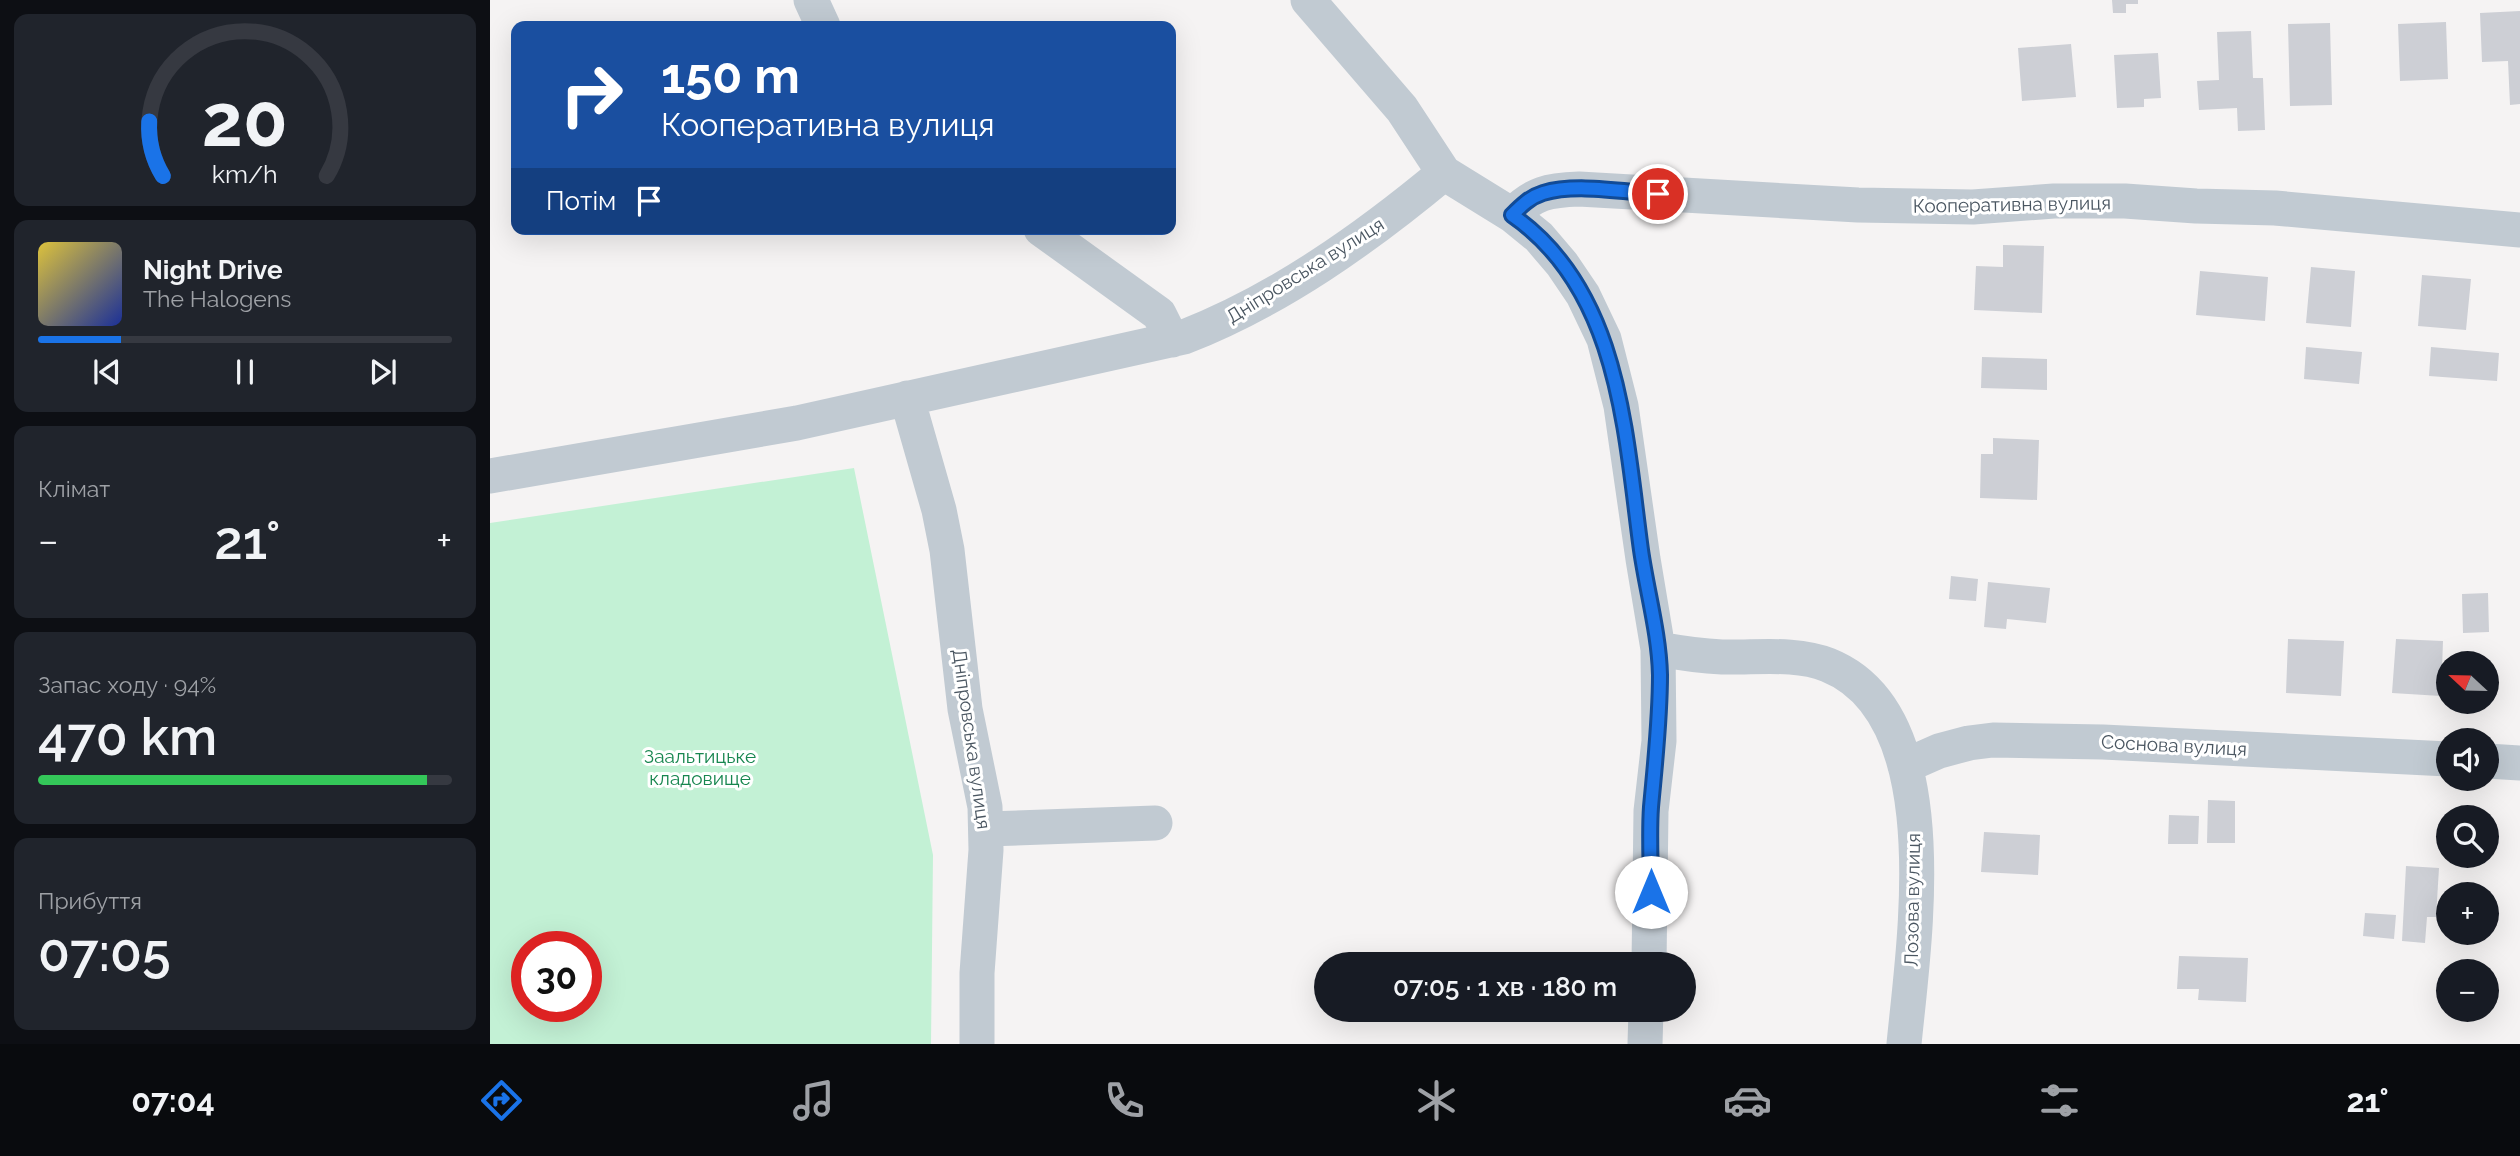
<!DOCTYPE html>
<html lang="uk">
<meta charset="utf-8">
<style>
:root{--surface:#171b24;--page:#20242c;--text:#f1f3f6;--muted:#9ea1a6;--line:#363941;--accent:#1a73e8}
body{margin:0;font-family:Raleway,sans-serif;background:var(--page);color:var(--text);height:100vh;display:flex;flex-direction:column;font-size:26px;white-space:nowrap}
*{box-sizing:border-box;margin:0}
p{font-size:23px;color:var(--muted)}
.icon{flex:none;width:38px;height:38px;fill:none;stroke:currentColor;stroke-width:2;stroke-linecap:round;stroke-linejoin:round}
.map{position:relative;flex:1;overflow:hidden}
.sheet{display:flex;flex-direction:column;gap:14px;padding:14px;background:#0d0f14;width:490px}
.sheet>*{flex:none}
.guide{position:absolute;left:21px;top:21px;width:665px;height:214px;border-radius:14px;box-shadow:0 7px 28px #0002;background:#1a4fa0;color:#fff;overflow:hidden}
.needle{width:46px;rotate:292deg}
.controls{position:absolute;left:1946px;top:651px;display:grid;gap:14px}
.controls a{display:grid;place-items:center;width:63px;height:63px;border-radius:50%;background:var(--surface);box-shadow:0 7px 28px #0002;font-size:35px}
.speed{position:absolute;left:21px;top:931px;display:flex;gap:14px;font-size:35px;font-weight:700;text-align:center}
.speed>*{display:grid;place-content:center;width:91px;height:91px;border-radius:50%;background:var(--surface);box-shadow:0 7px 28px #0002;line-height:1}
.speed .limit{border:10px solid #d22;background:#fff;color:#111}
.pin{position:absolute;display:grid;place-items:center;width:60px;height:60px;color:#fff;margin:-30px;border:4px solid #fff;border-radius:50%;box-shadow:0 2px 7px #0007}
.me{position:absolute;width:77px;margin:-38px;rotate:0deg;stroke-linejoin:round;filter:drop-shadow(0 0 5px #0008)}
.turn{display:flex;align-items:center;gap:24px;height:147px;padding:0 35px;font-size:32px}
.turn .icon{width:91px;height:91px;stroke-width:2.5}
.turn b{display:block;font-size:49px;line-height:60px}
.then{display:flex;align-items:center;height:66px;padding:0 35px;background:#0003;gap:14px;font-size:26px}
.big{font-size:52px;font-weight:600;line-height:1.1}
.sheet .widget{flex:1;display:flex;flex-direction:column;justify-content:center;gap:10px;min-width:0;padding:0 24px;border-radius:14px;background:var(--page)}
.sheet .dial{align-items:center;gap:0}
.dial svg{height:182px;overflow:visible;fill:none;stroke:var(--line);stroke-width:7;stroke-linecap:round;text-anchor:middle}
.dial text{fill:var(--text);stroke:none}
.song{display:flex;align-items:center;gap:21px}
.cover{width:84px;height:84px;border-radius:10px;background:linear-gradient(135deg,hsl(50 70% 55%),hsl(230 70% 35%))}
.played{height:7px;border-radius:4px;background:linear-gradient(90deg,var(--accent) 20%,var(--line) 20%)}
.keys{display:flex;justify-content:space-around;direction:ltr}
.heat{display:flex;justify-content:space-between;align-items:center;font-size:38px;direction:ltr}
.charge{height:10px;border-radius:5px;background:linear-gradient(90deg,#34c759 94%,var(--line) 0)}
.trip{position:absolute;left:824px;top:952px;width:382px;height:70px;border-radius:35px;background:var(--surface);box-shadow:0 7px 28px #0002;font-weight:600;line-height:70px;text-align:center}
.dock{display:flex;height:112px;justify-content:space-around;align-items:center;background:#090b0e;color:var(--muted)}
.dock .icon{width:49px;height:49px}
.dock .current{color:var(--accent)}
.dock b{font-size:32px;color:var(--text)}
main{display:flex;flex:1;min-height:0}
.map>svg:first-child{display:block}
.green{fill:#c3f1d5;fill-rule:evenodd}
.building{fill:#cdcfd5}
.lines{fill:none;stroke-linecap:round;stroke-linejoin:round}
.street{stroke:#c1cad2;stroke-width:35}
.route-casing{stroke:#114b97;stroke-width:18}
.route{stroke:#1a73e8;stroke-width:12}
.labels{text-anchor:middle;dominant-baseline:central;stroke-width:6;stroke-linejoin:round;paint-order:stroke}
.street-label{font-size:19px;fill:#4a5661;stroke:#fff}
.park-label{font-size:19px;fill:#17864f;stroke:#fff}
</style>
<main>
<section class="sheet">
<div class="widget dial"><svg viewBox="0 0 100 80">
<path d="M14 69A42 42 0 1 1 86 69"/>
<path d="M14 69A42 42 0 0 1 8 45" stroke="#1a73e8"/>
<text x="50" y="56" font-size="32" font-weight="700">20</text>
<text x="50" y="72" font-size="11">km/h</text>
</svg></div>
<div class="widget">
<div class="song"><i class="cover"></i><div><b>Night Drive</b><p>The Halogens</p></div></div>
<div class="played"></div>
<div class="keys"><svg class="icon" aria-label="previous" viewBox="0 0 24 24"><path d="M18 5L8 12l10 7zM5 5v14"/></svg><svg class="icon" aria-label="pause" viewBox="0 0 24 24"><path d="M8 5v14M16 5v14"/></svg><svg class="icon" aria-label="next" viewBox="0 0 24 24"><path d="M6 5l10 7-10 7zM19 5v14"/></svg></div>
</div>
<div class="widget"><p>Клімат</p>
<div class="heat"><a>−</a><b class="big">21°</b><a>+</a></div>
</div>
<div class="widget"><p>Запас ходу · 94%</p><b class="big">470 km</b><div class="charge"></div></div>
<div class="widget"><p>Прибуття</p><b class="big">07:05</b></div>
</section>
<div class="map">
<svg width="2030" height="1044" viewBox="0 0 2030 1044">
<rect width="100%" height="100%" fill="#f5f3f3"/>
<path class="green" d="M364 468 443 855 441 1044H0V523ZM37 947H96V1006H37Z"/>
<path class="building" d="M1622 0H1648V4H1636V13H1623Z
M2030 11V104L2020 105 2018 61 1992 62 1990 13Z
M1956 22 1958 79 1910 81 1908 24Z
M1840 23 1842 105 1800 106 1798 24Z
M1761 31 1763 78H1773L1775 130 1748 131 1747 108 1709 110 1707 81 1729 80 1727 32Z
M1581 44 1586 97 1532 101 1528 48Z
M1668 53 1671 98 1654 99V107L1627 108 1624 55Z
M1513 245 1554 246 1552 313 1484 310 1486 266 1513 267Z
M1821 267 1865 271 1861 327 1816 323Z
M1710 271 1778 277 1775 321 1706 315Z
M1932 275 1981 279 1976 330 1928 326Z
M1816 347 1872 352 1869 384 1814 379Z
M1941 347 2009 353 2007 381 1939 376Z
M1492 357 1557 359V390L1491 388Z
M1503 438 1549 440 1547 500 1490 498 1491 454H1503Z
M1461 576 1488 579 1486 601 1459 599Z
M1498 582 1560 588 1556 623 1517 619 1516 629 1494 627Z
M1998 593 1999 632 1973 633 1972 594Z
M1798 639 1854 641 1851 696 1796 693Z
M1906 639 1953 641 1951 696 1902 693Z
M1718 800 1745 801V843H1717Z
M1679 815 1709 816 1708 844H1678Z
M1494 832 1550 835 1548 875 1491 872Z
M1916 866 1949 868 1946 917H1937L1935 943 1912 941Z
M1875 913 1906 915 1904 939 1873 936Z
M1689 956 1758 958 1756 1002 1708 1000 1709 989H1687Z"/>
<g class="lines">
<path class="street" d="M321 0 333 26
M818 0 912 109 954 173 1022 215 1049 237 1072 264 1093 295 1114 339 1131 406 1153 559 1168 649 1169 741 1161 811 1159 964
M1022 215C1044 193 1058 190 1089 189L1368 205 1483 207 1564 201H1635L1706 206 1785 208 2030 230
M551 229 669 314 682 340
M417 398 449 510 457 550 475 709 495 807 496 850 487 973V1044
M0 476 307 423 694 337C789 300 876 238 954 173
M1168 649C1190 653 1210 656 1232 657 1266 658 1306 652 1338 665 1460 714 1424 941 1414 1044
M1997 761 2030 763
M1415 766 1449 751 1479 743 1503 740 1613 742 1958 759
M497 829 665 823
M1155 1044 1156 1010"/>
</g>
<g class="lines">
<defs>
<path id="route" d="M1161 892C1161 864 1159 835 1161 807 1165 763 1170 720 1170 675 1169 633 1157 592 1151 550 1135 432 1130 290 1022 215 1031 206 1040 197 1053 193 1086 183 1134 192 1168 194"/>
</defs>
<use href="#route" class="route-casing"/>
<use href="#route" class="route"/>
</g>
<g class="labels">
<g class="street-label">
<text transform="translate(1522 204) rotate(-1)">Кооперативна вулиця</text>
<text transform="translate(815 270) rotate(-32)">Дніпровська вулиця</text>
<text transform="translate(482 739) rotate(82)">Дніпровська вулиця</text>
<text transform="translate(1684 745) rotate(3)">Соснова вулиця</text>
<text transform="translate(1422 900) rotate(-89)">Лозова вулиця</text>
</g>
<g class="park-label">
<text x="210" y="756">Заальтицьке<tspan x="210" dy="22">кладовище</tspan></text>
</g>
</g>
</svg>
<div class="controls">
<a><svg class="needle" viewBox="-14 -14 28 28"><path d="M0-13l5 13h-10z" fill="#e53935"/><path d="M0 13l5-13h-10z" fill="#9ea1a6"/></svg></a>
<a><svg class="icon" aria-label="sound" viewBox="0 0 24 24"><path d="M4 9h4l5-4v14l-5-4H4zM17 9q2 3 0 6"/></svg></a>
<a><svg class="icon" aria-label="search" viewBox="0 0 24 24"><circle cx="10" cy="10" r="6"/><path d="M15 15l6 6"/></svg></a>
<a>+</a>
<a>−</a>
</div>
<div class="speed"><div class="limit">30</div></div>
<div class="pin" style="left:1168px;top:194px;background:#d93025"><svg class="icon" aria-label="arrive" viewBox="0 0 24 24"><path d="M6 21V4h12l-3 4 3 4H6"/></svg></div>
<svg class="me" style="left:1161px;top:892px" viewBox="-20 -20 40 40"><circle r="19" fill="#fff"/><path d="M0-13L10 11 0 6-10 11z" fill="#1a73e8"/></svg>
<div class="trip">07:05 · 1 хв · 180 m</div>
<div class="guide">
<div class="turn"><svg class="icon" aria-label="right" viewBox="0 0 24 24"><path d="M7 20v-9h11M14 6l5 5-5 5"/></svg><div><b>150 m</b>Кооперативна вулиця</div></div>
<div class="then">Потім<svg class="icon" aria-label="arrive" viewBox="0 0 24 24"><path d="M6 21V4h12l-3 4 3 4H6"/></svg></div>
</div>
</div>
</main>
<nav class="dock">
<b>07:04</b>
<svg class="icon current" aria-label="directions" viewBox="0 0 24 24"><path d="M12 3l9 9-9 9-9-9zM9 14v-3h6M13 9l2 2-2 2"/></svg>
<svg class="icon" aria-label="music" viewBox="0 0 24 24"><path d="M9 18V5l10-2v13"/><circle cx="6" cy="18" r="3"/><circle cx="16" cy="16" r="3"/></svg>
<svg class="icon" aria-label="phone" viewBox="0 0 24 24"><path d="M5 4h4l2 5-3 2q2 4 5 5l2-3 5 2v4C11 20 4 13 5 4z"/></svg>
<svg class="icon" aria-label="climate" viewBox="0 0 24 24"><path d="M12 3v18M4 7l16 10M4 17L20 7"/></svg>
<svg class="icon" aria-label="car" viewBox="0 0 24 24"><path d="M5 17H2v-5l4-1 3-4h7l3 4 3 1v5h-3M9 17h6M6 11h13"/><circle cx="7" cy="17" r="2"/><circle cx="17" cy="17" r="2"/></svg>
<svg class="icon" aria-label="filters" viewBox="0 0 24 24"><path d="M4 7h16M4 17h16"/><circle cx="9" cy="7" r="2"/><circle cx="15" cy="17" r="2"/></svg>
<b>21°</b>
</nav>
